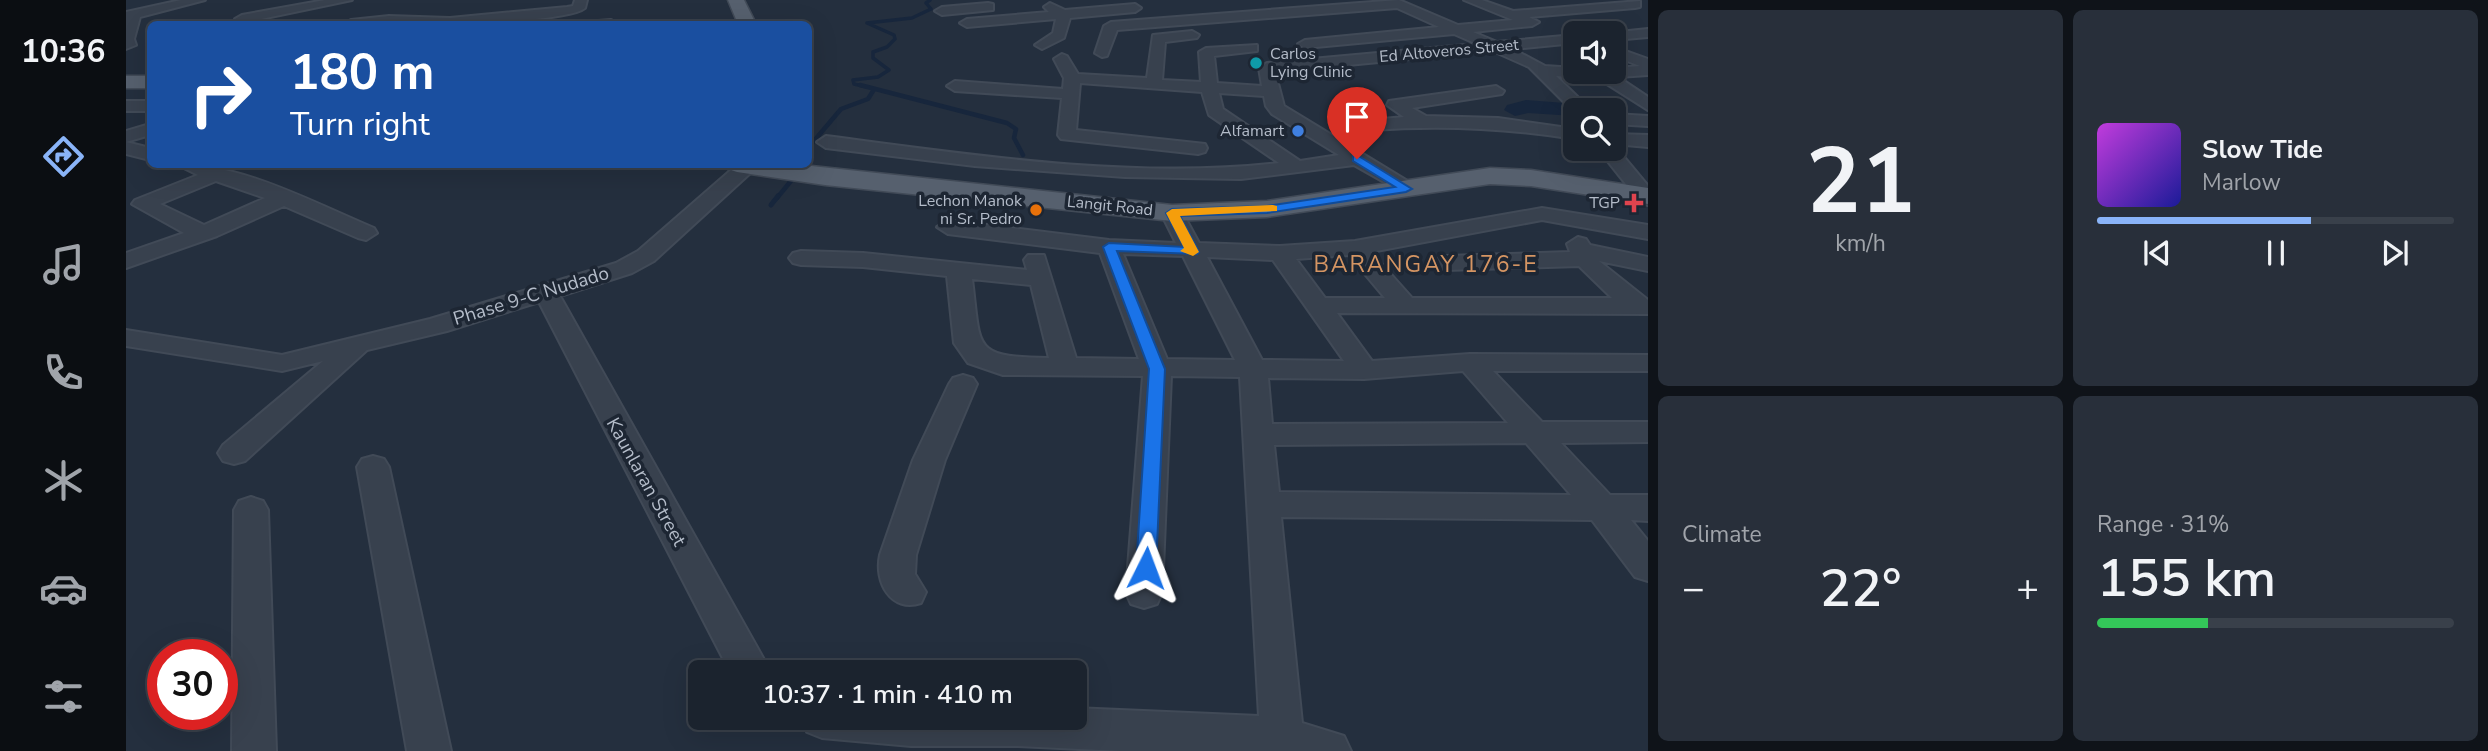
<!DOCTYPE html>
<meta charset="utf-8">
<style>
:root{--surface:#1b232e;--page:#282f3a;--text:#f1f3f6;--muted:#a0a4aa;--line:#39404a;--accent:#8ab4f8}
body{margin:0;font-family:"Nunito Sans",sans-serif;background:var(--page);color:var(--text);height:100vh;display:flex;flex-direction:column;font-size:26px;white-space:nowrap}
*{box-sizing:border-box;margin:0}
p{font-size:23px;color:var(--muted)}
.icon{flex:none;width:38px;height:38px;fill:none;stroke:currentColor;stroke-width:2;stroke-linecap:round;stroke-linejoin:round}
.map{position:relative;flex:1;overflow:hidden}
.panel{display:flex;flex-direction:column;gap:10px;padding:10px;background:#0f1319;width:840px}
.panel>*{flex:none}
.guide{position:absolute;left:21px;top:21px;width:665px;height:147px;border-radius:10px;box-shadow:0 7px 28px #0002,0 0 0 2px var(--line);background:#1a4fa0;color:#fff;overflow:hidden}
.tools{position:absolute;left:1437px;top:21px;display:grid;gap:14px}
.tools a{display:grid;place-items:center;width:63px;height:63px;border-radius:10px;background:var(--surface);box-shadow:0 7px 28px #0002,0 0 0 2px var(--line);font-size:35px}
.speed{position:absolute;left:21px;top:639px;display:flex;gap:14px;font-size:35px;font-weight:700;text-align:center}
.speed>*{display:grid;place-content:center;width:91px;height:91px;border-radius:50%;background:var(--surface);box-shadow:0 7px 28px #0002,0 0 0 2px var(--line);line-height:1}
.speed .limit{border:10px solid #d22;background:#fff;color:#111}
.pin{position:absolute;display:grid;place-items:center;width:60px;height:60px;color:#fff;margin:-72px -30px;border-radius:50% 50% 50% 0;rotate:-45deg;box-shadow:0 0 7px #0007}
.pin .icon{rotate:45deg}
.me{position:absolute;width:77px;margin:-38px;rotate:3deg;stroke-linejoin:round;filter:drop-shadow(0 0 5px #0008)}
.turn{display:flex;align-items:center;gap:24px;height:147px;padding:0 28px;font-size:32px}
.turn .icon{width:91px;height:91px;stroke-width:2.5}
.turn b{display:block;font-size:49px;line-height:60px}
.big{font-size:52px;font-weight:600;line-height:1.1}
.panel .tile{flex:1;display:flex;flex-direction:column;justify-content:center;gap:10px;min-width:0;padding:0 24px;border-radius:10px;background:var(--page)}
.panel .dial{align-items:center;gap:0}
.dial b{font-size:91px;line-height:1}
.song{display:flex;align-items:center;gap:21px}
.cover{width:84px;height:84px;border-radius:10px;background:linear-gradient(135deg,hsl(290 70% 55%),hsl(240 70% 35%))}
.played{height:7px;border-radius:4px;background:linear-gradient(90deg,var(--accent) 60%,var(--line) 60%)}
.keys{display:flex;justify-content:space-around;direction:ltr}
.heat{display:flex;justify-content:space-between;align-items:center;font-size:38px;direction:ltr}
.charge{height:10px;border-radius:5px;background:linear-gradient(90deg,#34c759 31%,var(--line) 0)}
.panel .tiles{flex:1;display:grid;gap:10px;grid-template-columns:repeat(2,1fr)}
.trip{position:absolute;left:562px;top:660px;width:399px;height:70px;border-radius:10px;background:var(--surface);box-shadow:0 7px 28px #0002,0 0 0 2px var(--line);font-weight:600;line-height:70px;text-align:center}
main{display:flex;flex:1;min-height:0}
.tab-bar{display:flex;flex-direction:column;width:126px;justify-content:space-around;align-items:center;background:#0b0e12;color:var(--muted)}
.tab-bar .icon{width:49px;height:49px}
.tab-bar .on{color:var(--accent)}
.tab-bar b{font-size:32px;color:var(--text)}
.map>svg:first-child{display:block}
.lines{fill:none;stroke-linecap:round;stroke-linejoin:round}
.stream-far2{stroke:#17263c;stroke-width:3.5}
.stream-far1{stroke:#17263c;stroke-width:4.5}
.stream{stroke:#17263c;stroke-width:5}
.river{fill:#17263c;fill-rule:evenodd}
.minor-casing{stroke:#414a57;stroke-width:4}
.major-casing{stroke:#414a57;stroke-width:3}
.minor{fill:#38414e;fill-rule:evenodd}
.major{fill:#56606e;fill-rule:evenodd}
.route{fill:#1a73e8;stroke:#114b97;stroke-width:2}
.slow{fill:#f59e0b}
.culture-dot{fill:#0f9aa8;stroke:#1d2633;stroke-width:2.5}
.shop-dot{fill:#3f7fe0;stroke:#1d2633;stroke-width:2.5}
.health-dot{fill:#e0444e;stroke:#1d2633;stroke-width:2.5}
.food-dot{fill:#e8710a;stroke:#1d2633;stroke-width:2.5}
.labels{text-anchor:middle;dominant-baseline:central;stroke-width:7;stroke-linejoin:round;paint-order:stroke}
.far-street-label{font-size:16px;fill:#b4bcc9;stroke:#1d2633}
.far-poi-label{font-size:16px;fill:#b4bcc9;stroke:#1d2633;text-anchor:end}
.street-label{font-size:19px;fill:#b4bcc9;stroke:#1d2633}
.quarter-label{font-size:23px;letter-spacing:2px;fill:#d59563;stroke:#1d2633}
</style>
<main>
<nav class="tab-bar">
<b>10:36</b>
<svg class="icon on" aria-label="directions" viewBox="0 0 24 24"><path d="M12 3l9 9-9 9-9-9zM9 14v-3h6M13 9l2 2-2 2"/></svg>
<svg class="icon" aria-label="music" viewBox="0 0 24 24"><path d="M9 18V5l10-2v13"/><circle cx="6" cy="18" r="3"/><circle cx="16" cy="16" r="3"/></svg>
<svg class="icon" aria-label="phone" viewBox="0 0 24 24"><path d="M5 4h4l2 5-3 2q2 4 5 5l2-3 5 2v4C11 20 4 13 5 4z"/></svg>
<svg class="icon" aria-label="climate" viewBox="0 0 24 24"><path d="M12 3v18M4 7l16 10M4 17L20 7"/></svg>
<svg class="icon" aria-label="car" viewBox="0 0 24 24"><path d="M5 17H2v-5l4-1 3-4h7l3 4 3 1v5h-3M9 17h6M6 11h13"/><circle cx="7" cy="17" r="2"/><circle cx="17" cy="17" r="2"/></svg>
<svg class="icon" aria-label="filters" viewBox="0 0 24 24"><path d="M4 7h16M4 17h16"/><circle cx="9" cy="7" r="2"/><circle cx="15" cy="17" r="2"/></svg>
</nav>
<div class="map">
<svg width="1522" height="751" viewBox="0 0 1522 751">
<rect width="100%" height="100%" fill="#242f3e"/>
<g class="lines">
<path class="stream-far2" d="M741 87 728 84 727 80 752 77 763 70 747 58V52L761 47 769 39 768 35 741 23 786 18 805 9 800 3 804 0"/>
<path class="stream-far1" d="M734 85 881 123 890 129 888 138 897 155
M682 148 715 109 742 99 747 91
M651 198 669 176"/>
<path class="stream" d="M645 205 652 196"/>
<path class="river" d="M1400 100 1452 104 1463 110H1449V116L1402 113 1389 116 1378 110 1381 105Z"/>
<defs>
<path id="minor" d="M55 0H79L14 17 8 39 10 45 0 49V12Z
M199 0H226L116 23 109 19 116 15Z
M449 0H461L459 8C439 25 252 27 218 24L225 20 263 16 324 18 441 7 447 6Z
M1273 0 1332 25 1387 20 1338 0H1356L1387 11 1514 1V7L1509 8 1403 17 1413 22 1406 26 1347 32 1371 42 1449 35V43L1387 49 1419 66 1449 68V72H1488V68L1514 66 1488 56V47L1522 59V75L1492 77 1522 97V110L1473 79 1430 76 1465 110 1449 113 1403 67 1367 51 1149 72 1158 106 1288 185 1291 189 1288 193 1281 195 1228 165 1115 179 999 177 849 166 700 148 691 142 700 136C844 155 1008 180 1153 163L1083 115 1076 92 954 83 950 130 1079 144 1081 148 1079 152 1072 154 935 139 932 135 936 98 829 91 821 86 829 81 937 89 938 78 928 59 936 54 941 56 952 74 1021 78 1027 35 1066 31 1073 35 1071 38 1039 42 1036 80 1075 82 1073 52 1080 48 1131 45V51L1088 56 1091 83 1136 86 1133 68 1141 63 1351 44 1328 34 1179 48 1172 44 1179 40 1313 27 1271 8 991 30 981 56 976 57 969 53 978 26 985 22ZM1093 93 1138 96 1140 106 1146 114 1213 155 1174 161 1097 109Z
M862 3 867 4V10L816 15 809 11 816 7Z
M924 3 939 10 1009 4 1015 8 1009 12 944 18 938 38 916 49 909 45 927 33 930 19 841 27 834 23 841 19 923 12 918 7Z
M485 20 492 24H470L472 21Z
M1522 29V37L1488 40V33H1483Z
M1370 86 1378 91 1376 94 1286 108 1300 116 1372 118 1449 129V139C1381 128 1315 125 1246 130L1237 125 1246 120 1278 117 1261 105 1263 101Z
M0 101H24V111H0Z
M1488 114 1522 116V126L1488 124Z
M24 124V135L0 142 24 148V160L0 154V131Z
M1488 134 1522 135V147L1488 144Z
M1488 145 1522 186V205L1515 203 1472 149H1488Z
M50 164C117 164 186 202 248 228L251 233 240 240 232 238 158 206 91 236 0 268V253L58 233 6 204 9 200 72 175ZM90 181 139 198 78 225 34 204Z
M612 164 632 166 528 261 506 273 434 296 645 672H604L413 302 321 331 241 350 119 461 108 464 97 461 92 453 97 445 197 361 156 371 0 346V330L156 355 304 319 490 263 512 251Z
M1046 207 1054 208 1073 243 1154 246 1229 241 1416 208 1522 225V239L1416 220 1245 252 1286 298H1486L1453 266 1320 270 1312 268 1308 263 1312 258 1320 256 1444 252 1441 244 1452 237 1460 239 1464 245 1522 257V271L1473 261 1522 300V314L1211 313 1246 361 1344 354 1522 355V371H1367L1416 422H1522V442L1435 443 1484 495H1522V521L1505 520 1522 541V581L1509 577 1466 520 1155 517 1176 723 1218 736 1225 751H995L892 746H785L696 738 681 732 675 718H948V708L1133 716 1114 377 1045 376 1036 593 1031 604 1018 608 1005 604 1000 593 1017 376 877 375 842 363 828 343 821 276 737 267 675 265 667 263 663 258 667 253 675 251 737 253 901 270 898 260 902 255H918L950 358 1013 359 974 253 822 234 811 227 822 220 983 240 1050 243 1035 213ZM997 254 1057 256 1109 360 1041 359ZM1223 255 1259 298H1199L1170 259ZM1081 257 1147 260 1218 361 1136 360ZM846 279 905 285 923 358C845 357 855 349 846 279ZM1337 371 1382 423 1146 424 1142 378 1238 379ZM1400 443 1445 495 1153 492 1148 445Z
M837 375 847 378 851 384 819 460 790 555 789 574 800 592 795 603C765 613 748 582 754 555L787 460 823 384 827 378Z
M247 456 258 459 263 467 325 751H281L231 467 236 459Z
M125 497 137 501 142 510 150 751H106L108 510 113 501Z"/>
<path id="major" d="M602 0H618L630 24H612Z
M0 76H24V88H0Z
M599 164H667L1046 205 1141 201 1364 168 1405 170 1522 188V204L1405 186 1364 184 1141 217 1046 221 699 185 611 172 602 169Z"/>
</defs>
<use href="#minor" class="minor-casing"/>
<use href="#major" class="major-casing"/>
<use href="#minor" class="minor"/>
<use href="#major" class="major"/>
</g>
<path class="route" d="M1231 155 1286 189 1280 192 1141 213 1054 216 1073 252 1071 254 991 251 1039 369 1030 568 1027 574H1013L1010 568 1023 369 977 247 983 243 1058 247 1040 213 1046 209 1141 206 1269 187 1227 161V156Z"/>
<path class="slow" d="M1147 205 1151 206V211L1054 216 1073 252 1067 256 1054 251 1058 248 1040 213 1046 209Z"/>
<circle class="culture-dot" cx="1130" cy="63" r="7"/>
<circle class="shop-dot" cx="1172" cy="131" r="7"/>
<path class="health-dot" d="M1504.5 192.5h7v7h7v7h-7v7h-7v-7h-7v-7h7z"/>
<circle class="food-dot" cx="910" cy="210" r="7"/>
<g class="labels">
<g class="far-street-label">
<text transform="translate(1323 51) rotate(-5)">Ed Altoveros Street</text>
<text transform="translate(984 206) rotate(6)">Langit Road</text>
</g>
<g class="far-poi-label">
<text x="1144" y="54" text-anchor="start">Carlos<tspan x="1144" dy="18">Lying Clinic</tspan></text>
<text x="1158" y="131">Alfamart</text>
<text x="896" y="201">Lechon Manok<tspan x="896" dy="18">ni Sr. Pedro</tspan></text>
<text x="1494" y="203">TGP</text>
</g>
<g class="street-label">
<text transform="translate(405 296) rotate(-17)">Phase 9-C Nudado</text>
<text transform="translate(520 482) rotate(61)">Kaunlaran Street</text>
</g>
<g class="quarter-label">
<text x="1300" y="264">BARANGAY 176-E</text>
</g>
</g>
</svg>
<div class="tools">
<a><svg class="icon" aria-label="sound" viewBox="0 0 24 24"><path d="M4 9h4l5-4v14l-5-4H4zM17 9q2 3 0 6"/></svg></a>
<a><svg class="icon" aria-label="search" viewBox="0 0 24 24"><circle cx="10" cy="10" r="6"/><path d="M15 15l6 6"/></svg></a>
</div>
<div class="speed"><div class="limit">30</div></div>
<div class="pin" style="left:1231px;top:159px;background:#d93025"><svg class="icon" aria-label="arrive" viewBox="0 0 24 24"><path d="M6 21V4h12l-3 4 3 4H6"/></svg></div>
<svg class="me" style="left:1020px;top:568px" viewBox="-20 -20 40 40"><path d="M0-17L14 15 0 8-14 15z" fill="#1a73e8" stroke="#fff" stroke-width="4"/></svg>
<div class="trip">10:37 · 1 min · 410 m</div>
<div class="guide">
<div class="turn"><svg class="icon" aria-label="right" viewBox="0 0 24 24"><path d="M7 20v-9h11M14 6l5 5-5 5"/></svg><div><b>180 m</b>Turn right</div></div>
</div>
</div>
<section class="panel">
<div class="tiles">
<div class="tile dial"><b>21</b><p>km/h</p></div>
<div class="tile">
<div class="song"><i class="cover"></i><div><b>Slow Tide</b><p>Marlow</p></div></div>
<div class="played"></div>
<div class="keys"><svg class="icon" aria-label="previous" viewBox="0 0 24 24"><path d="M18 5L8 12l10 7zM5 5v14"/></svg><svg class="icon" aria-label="pause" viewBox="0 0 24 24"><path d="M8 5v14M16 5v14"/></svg><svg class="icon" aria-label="next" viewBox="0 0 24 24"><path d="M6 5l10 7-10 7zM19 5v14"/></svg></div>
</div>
<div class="tile"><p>Climate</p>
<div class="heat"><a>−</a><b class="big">22°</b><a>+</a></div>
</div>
<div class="tile"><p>Range · 31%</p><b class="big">155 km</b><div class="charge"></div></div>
</div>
</section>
</main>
